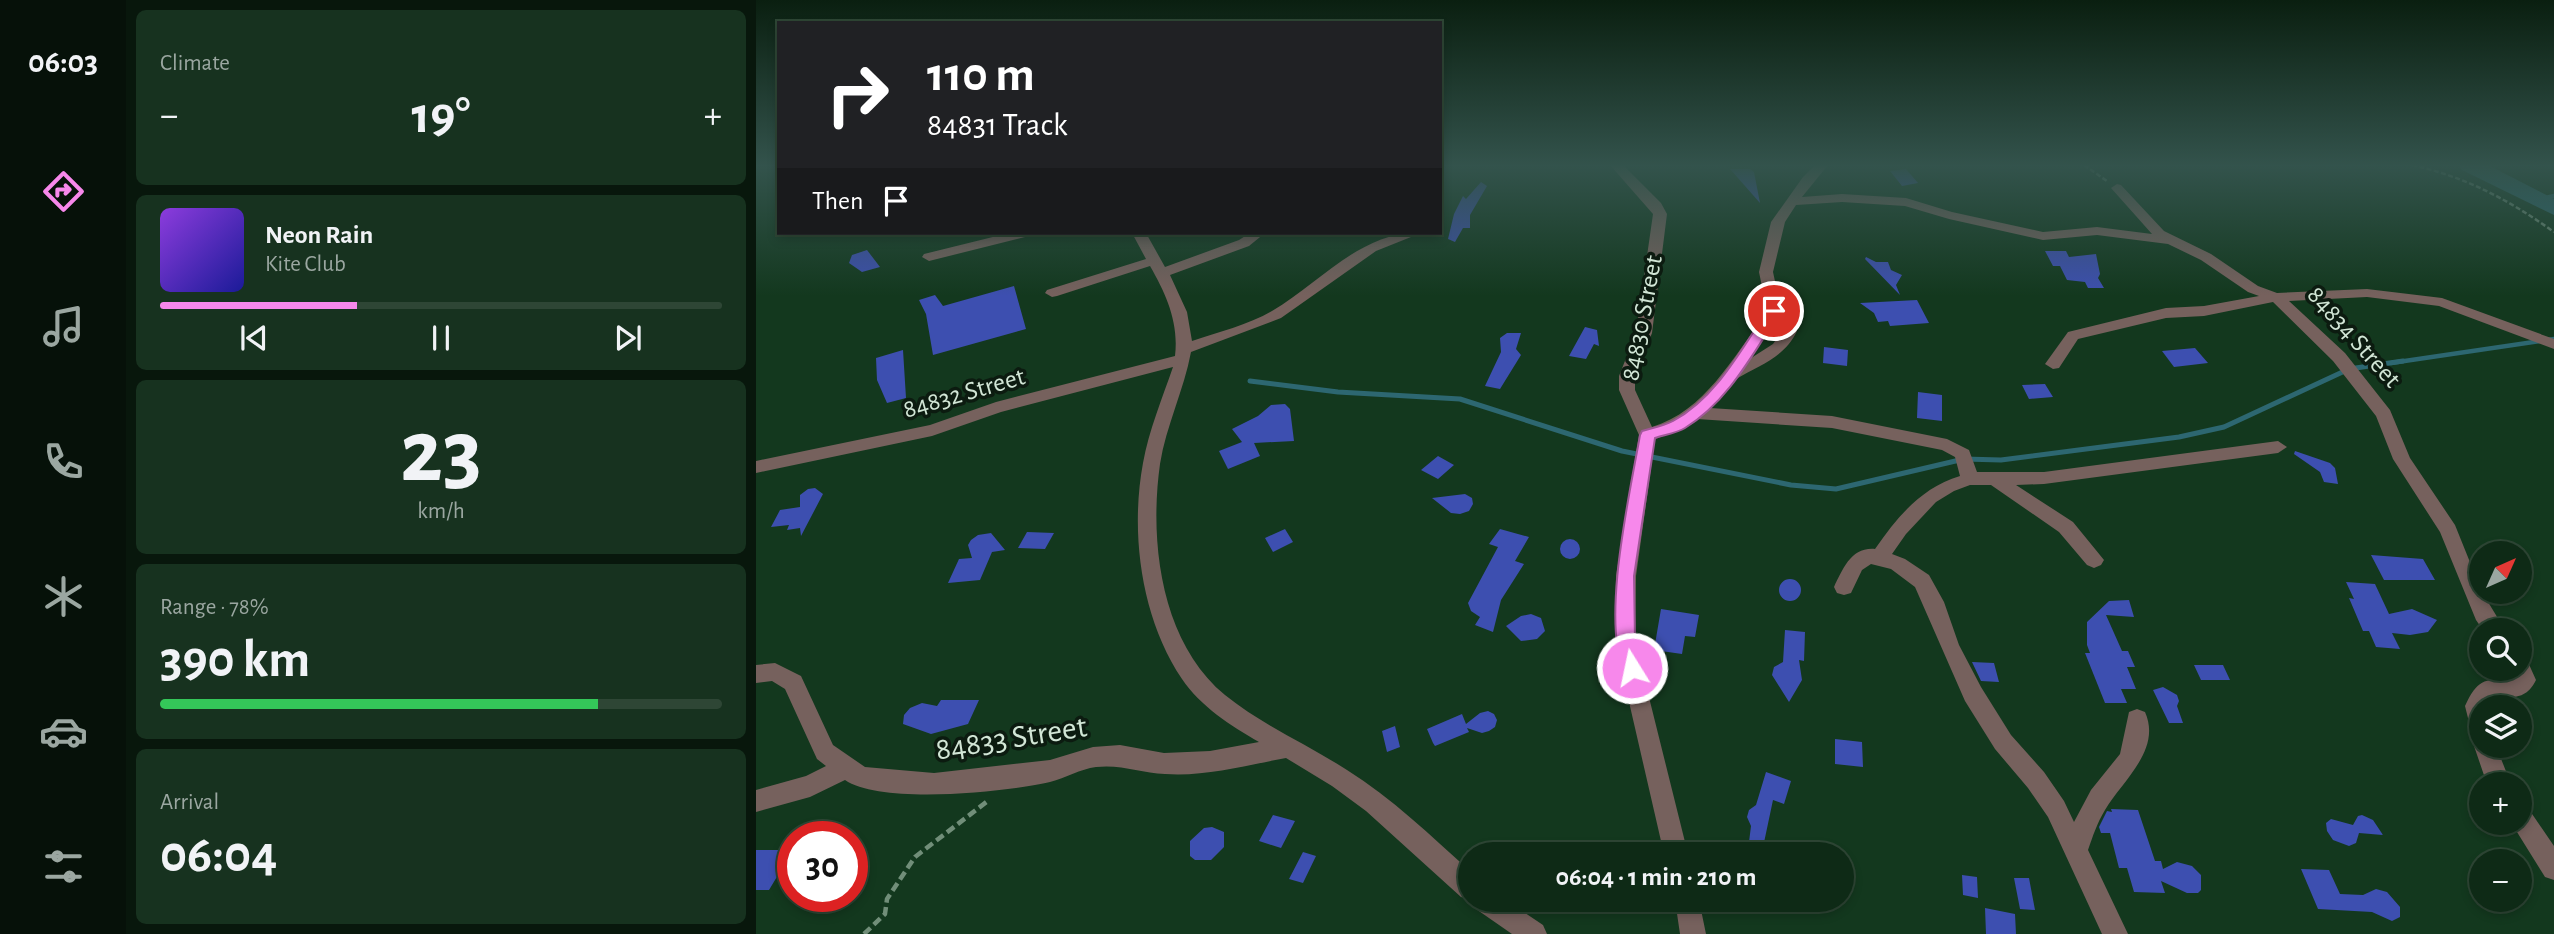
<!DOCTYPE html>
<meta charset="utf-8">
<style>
:root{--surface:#0e2a16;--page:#17321f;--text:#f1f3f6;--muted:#9ba7a1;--line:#2e4635;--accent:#f788eb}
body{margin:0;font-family:"Alegreya Sans",sans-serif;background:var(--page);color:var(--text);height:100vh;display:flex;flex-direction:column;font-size:26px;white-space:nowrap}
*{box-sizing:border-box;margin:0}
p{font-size:23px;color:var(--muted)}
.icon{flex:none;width:38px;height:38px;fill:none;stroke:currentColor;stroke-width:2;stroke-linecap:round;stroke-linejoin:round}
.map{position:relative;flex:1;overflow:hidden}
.panel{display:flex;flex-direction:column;gap:10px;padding:10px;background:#08170c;width:630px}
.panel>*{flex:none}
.hud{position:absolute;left:21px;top:21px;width:665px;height:214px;border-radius:0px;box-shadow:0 4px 10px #0003,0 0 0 2px var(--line);background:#202124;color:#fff;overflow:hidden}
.needle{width:46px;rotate:45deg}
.buttons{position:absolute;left:1713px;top:541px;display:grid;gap:14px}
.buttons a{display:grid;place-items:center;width:63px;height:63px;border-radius:50%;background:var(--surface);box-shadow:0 4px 10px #0003,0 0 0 2px var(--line);font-size:35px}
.speed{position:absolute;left:21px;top:821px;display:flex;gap:14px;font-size:35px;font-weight:700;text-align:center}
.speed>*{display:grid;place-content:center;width:91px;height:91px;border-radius:50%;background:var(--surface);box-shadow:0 4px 10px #0003,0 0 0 2px var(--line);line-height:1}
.speed .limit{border:10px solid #d22;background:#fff;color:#111}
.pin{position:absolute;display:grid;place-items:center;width:60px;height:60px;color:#fff;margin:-30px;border:4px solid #fff;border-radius:50%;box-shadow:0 2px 7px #0007}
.me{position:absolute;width:77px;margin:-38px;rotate:350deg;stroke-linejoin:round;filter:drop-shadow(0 0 5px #0008)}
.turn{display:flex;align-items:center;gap:24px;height:147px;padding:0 35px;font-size:32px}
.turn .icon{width:91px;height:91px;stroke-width:2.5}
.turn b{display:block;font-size:49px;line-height:60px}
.then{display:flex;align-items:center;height:66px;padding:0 35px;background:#0003;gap:14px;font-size:26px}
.big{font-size:52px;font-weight:700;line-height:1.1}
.panel .widget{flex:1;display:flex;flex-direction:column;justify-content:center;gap:10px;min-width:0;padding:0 24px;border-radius:10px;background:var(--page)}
.panel .dial{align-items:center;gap:0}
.dial b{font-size:91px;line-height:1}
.song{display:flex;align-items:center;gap:21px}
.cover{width:84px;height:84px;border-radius:10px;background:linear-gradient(135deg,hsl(270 70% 55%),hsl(240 70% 35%))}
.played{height:7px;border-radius:4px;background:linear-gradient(90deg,var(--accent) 35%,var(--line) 35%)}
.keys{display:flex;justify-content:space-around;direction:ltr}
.heat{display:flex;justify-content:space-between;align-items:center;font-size:38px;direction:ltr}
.charge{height:10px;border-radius:5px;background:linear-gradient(90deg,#34c759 78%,var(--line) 0)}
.trip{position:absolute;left:702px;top:842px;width:396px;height:70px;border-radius:35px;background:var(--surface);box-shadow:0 4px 10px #0003,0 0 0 2px var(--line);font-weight:700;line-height:70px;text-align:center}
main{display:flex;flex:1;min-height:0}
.tabs{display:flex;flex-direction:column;width:126px;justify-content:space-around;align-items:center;background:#061109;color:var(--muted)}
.tabs .icon{width:49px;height:49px}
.tabs .current{color:var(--accent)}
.tabs b{font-size:32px;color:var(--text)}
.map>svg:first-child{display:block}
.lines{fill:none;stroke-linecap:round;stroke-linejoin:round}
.stream-far1{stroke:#2d6771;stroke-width:4.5}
.stream{stroke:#2d6771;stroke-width:5}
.river{fill:#2d6771;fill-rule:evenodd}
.building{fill:#3d4fb0}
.path-far1{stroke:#718e79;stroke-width:2.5;stroke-dasharray:5 2.5;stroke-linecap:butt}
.path{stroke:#718e79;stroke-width:4.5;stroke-dasharray:9 4.5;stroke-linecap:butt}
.minor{fill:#76615d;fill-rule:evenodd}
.route{fill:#f788eb;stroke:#a15899;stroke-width:2}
.labels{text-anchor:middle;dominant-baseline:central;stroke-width:7;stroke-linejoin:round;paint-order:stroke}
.street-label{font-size:26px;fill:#d2e6d6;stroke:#0c1b10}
.near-street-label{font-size:32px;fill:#d2e6d6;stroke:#0c1b10}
</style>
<main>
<nav class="tabs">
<b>06:03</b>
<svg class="icon current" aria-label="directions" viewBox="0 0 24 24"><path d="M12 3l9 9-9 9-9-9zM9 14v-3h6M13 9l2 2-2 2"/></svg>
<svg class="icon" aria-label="music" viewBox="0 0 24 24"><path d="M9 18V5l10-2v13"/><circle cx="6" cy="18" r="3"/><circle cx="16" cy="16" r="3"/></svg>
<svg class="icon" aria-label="phone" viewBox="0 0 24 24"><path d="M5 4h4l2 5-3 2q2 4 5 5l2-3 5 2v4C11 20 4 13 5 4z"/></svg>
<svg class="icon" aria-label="climate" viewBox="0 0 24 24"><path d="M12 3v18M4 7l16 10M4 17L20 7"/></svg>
<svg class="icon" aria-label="car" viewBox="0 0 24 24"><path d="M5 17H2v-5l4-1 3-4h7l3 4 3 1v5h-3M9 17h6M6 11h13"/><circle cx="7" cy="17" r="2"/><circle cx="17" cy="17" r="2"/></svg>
<svg class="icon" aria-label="filters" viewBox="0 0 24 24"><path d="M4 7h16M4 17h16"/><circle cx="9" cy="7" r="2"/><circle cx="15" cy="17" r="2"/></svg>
</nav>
<section class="panel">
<div class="widget"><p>Climate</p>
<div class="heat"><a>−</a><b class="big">19°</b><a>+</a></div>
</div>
<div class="widget">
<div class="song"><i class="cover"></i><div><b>Neon Rain</b><p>Kite Club</p></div></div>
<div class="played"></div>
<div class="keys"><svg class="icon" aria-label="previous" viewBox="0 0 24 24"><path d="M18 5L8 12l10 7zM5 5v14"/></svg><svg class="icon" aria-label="pause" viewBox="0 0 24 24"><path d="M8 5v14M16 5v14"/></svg><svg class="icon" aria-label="next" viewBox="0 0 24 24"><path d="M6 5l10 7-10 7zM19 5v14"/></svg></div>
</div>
<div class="widget dial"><b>23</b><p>km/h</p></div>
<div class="widget"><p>Range · 78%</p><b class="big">390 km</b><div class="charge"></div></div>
<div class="widget"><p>Arrival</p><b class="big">06:04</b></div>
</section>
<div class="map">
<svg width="1798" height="934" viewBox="0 0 1798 934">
<rect width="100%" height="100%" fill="#13381e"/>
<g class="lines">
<path class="stream-far1" d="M1781 200 1798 196
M1635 363 1798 339"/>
<path class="stream" d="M494 381 582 392 704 399 866 451 1035 485 1080 489 1208 459 1245 460 1423 437 1468 427 1593 369 1647 361"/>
<path class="river" d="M1703 165H1732L1798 199V215L1706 170Z"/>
</g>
<path class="building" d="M974 169H994L998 172 1004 203Z
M1150 169 1162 183 1146 186 1134 171Z
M725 182 731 186 714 215V228H707L699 242 692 239 698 214 707 196 710 199Z
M111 250 124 267 106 272 93 263 96 255Z
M1289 251H1310L1313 257 1340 254 1344 274 1342 278 1348 288H1332L1329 282 1311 280 1304 266H1297Z
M1110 257 1120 262H1132L1135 270 1146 275 1140 285 1144 295 1109 259Z
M258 286 270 329 177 355 170 314 163 300 179 295 187 306Z
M1161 300 1173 323 1134 326 1132 321 1122 322 1118 313 1104 303Z
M829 327 841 330 843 346 838 344 830 359 813 356Z
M751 333H765L760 349 765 355 744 389 729 386 745 352 744 338Z
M1068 347 1092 350 1091 366 1067 363Z
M1439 348 1452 363 1418 367 1406 351Z
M147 350 150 398 131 403 121 380 120 358Z
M1289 384 1297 397 1273 399 1266 385Z
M1162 392 1186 395V421L1161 418Z
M529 404 534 409 538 441 498 443 504 456 472 469 463 451 486 442 476 429 502 416 515 405Z
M1539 451 1574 463 1579 468 1582 484 1568 482 1564 472 1538 454Z
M682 456 698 465 682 479 665 470Z
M59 488 67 494 45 536 44 528 31 530 33 525 15 527 24 510 44 507V495L52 489Z
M709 494 716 498 717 504 713 511 704 514 695 513 676 498Z
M529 529 537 542 517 552 509 538Z
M744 529 773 537 759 561 768 564 745 600 737 632 719 625 724 617 715 611 712 603 742 547 733 544Z
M271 532 298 533 289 549 262 548Z
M235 533 249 550 236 552 224 580 192 583 203 559 216 558 212 545 215 540 222 535Z
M804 549a10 10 0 1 1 20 0a10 10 0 1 1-20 0Z
M1615 555 1667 559 1679 580H1628Z
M1023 590a11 11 0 1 1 22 0a11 11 0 1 1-22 0Z
M1590 582 1619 584 1633 614 1656 609 1681 620 1672 632 1654 635 1636 633 1644 649 1620 647 1613 631H1607L1593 598 1598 599Z
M1373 600 1378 617 1350 615 1366 651H1372L1379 667H1371L1380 689H1365L1371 703H1349L1329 653H1334L1331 645V622L1353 601Z
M905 609 943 615 939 637 929 636 926 654 898 650Z
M775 614 785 618 789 631 781 639 765 641 750 626 765 616Z
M1029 630 1049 632 1048 661 1043 660 1046 680 1033 702 1016 675 1018 667 1027 662Z
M1216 662 1238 663 1243 682 1225 681Z
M1438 665H1467L1474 680H1445Z
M1407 687 1421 695 1423 701 1421 706 1427 723H1413L1397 690Z
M185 700H223L212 724 175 734 147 724 148 715 154 708 166 703 181 706Z
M732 711 738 714 741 720 739 727 733 731 726 733 711 728 713 732 679 746 677 743 671 729 706 714 710 724 724 713Z
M639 726 644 747 631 752 626 731Z
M1079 739 1106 742 1107 767 1079 764Z
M1010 772 1035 781 1028 804 1017 800 1006 852 992 850 995 826 991 817 993 810 1000 805Z
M1355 809 1382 810 1399 861H1405L1407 869 1421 862 1436 866 1445 875V890L1442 893H1431L1405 881 1409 893 1378 892 1371 868H1363L1354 833H1345L1343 827 1351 811 1356 812Z
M517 815 539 821 525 848 503 841Z
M1606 815 1617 820 1627 835 1603 833 1600 843 1593 846 1577 840 1571 831 1570 823 1575 819 1597 825 1602 816Z
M456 827 468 832V847L455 860H439L434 856V841L448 828Z
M0 850H37L13 890H0Z
M547 852 560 856 547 883 533 879Z
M1545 869 1573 870 1584 894 1607 895 1620 889 1631 892 1644 907V917L1636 921 1616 912 1562 909Z
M1206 875 1221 877 1222 898 1207 895Z
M1258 878H1273L1279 910 1264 909Z
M1229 908 1259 914 1260 934H1230Z"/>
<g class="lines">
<path class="path-far1" d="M1328 165 1351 181
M1656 165C1710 177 1753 200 1798 232"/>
<path class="path" d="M108 934 129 914 131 899 159 857 233 800"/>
<path class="minor" d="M854 165H867L905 203 911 214 896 333 879 376V390L896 427C949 411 976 358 1008 317L1011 311 1003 272 1015 222 1047 177 1059 165H1072L1046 197 1086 194 1150 198 1196 212 1287 232 1341 227 1396 234 1355 188 1361 184 1365 185 1408 231 1455 254 1502 286 1521 293 1611 289 1686 298 1798 339V349L1683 306 1611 297 1533 301 1589 353 1634 410 1654 458 1699 525 1726 592 1749 630H1727L1720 620 1684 532 1637 459 1620 416 1577 361 1517 302 1448 316 1410 318 1322 339 1303 368 1297 369 1289 364 1312 332 1410 308 1448 306 1503 296 1492 292 1445 260 1412 244 1341 235 1287 240 1193 219 1149 206 1086 202 1040 205 1029 222 1017 272 1025 309 1039 319 1041 331C1028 358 1004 365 980 379 971 385 962 400 954 408L1076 416 1191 439 1213 450 1221 472H1288L1522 441 1531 447 1522 453 1288 484 1260 485 1317 522 1348 560 1345 565 1338 568 1331 565 1303 532 1235 485H1214L1198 491 1180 502 1150 534 1136 554 1149 559 1173 575 1188 602 1203 645 1225 687 1255 735 1288 772 1308 801 1318 822 1335 790 1364 754 1373 712 1381 709 1389 712C1406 750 1366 781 1349 810 1341 823 1337 836 1332 850L1372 934H1346L1292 817 1272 788 1239 749 1209 701 1159 587 1135 569 1115 564 1106 570 1095 593 1088 595 1081 593 1078 587C1087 569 1095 547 1119 549 1142 516 1165 488 1204 476L1199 457 1186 450 1076 428 941 419 919 432 899 439 880 576 879 641 932 854H908L859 641 860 576 883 435 863 390V376L880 333 897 214ZM1021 320 1026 324V331L1017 344 992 360Z
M253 233H275L273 236 173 261 166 257 168 254Z
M376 233H390L409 267 483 240 494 233H509L493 246 414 275 431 312 436 341C462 332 492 325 516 311 564 283 606 230 665 233L620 251 525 318 435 352C428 390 410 426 404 464 393 542 405 642 469 695 506 725 551 744 591 770 636 798 675 836 714 871V900H716H714L705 897 610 811 576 786 530 758C491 765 449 777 409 774 385 773 365 764 340 767 324 769 310 778 294 782 251 792 125 805 89 780L54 797 0 812V790L50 776 70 766 61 759 29 689 16 681 0 683V665L19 663 45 676 77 745 109 767 178 773 294 760 337 747 364 745 408 753 454 751 503 742C475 726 444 706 426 679 385 618 374 533 387 463 393 430 406 399 417 367L245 412 176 436 0 473V461L174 425 240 402 419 356C423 322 410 294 394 266L301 296 296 297 289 293 291 290 390 259Z
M1764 657 1771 660 1780 680C1770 700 1758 697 1738 697L1731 707H1726V746H1740L1755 784H1731L1718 746 1722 738 1715 730 1709 706C1722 678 1729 679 1758 679L1754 668H1764Z
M1764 805 1772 808 1798 846V880L1789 877 1756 824 1764 822Z
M717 900H750L787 925 791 934H756L720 909Z
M919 900H943L950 934H924Z"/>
</g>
<linearGradient id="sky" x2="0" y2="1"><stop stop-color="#0a1f10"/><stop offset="0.56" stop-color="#33534c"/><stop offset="1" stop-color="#33534c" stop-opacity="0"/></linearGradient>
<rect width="1798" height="296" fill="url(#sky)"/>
<path class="route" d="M1018 307 1025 311C997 353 973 401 929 428 921 433 908 435 899 438L878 576 879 641 885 668 882 674 876 676 869 674C844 622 874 493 884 435L886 431C896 428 908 426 917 421 961 397 986 348 1013 308Z"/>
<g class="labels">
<g class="street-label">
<text transform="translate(886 318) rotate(-79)">84830 Street</text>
<text transform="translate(1598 337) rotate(48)">84834 Street</text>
<text transform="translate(208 393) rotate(-16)">84832 Street</text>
</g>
<g class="near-street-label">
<text transform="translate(255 738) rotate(-9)">84833 Street</text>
</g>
</g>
</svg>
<div class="buttons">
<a><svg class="needle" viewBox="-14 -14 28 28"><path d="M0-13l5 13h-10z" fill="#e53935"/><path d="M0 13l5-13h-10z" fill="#9ba7a1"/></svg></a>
<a><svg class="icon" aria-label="search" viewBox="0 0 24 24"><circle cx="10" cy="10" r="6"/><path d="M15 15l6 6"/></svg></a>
<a><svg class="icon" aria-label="layers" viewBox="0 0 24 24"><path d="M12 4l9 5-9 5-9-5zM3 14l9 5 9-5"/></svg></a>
<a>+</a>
<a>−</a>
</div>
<div class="speed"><div class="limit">30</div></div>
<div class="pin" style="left:1018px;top:311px;background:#d93025"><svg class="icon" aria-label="arrive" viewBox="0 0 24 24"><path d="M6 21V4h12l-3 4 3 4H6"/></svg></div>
<svg class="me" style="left:876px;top:668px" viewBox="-20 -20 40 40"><circle r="17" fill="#f788eb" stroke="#fff" stroke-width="3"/><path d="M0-11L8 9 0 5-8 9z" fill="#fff"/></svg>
<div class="trip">06:04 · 1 min · 210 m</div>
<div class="hud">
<div class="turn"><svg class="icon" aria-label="right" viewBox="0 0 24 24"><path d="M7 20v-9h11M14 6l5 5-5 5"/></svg><div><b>110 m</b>84831 Track</div></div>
<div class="then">Then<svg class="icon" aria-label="arrive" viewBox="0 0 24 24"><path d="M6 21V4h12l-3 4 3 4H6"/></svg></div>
</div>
</div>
</main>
